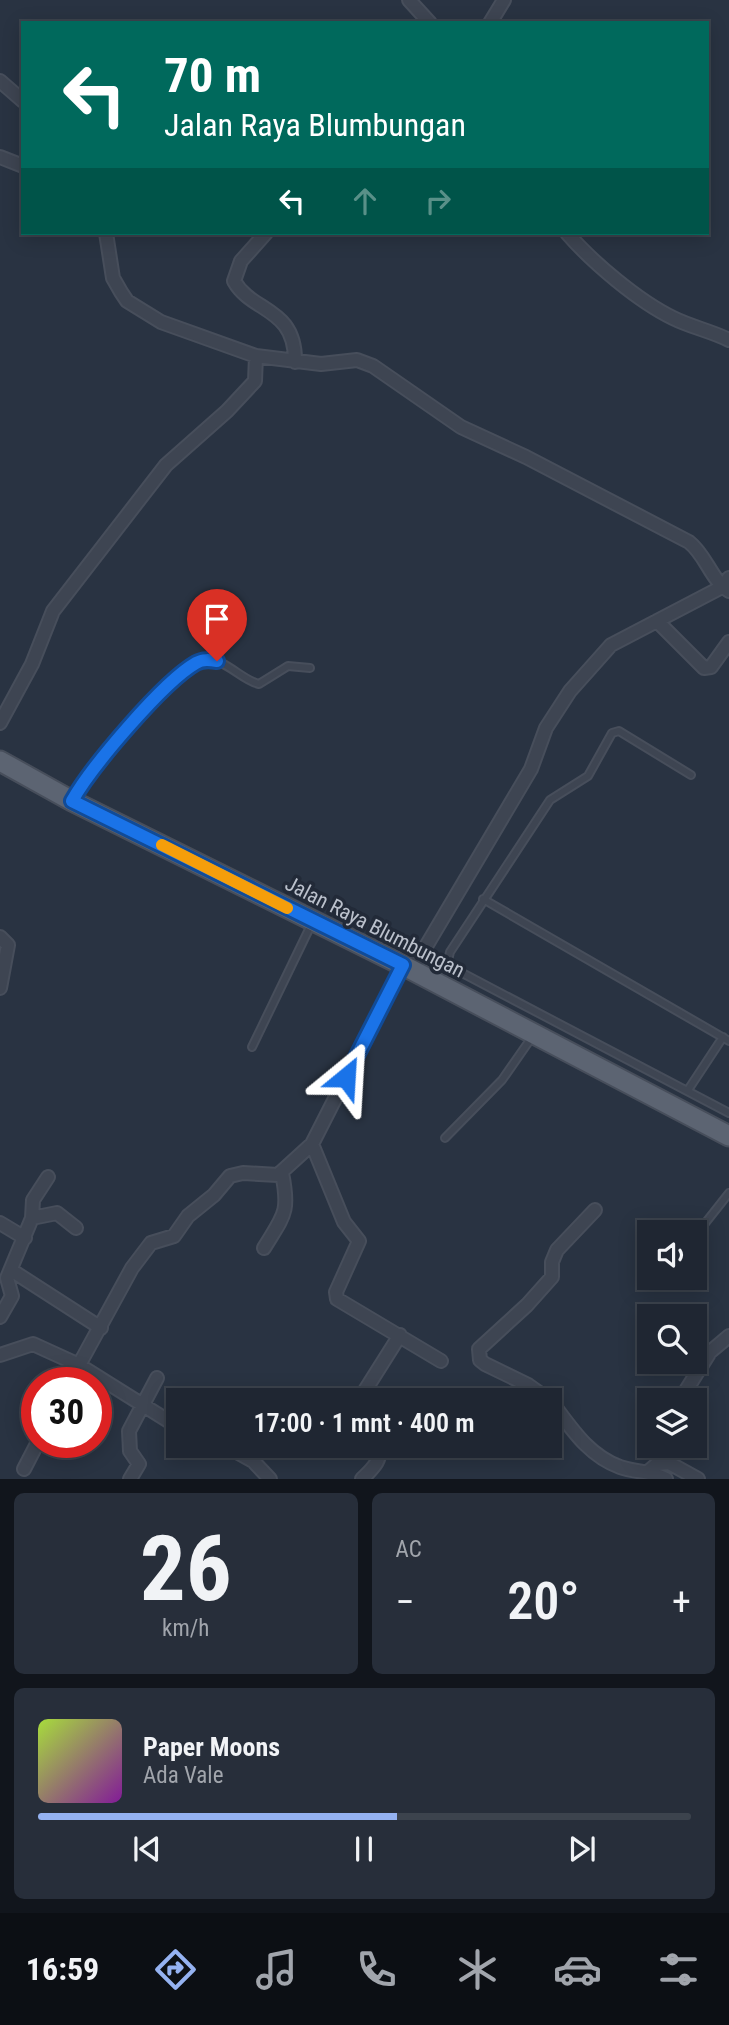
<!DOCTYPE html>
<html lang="id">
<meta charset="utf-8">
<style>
:root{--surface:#1f2632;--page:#272e3a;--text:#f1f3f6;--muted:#a1a5ac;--line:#3c434d;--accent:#95b2f1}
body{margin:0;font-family:"Roboto Condensed",sans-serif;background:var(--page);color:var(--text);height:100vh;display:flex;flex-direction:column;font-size:26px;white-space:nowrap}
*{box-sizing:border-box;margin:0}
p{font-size:23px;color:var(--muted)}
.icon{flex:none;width:38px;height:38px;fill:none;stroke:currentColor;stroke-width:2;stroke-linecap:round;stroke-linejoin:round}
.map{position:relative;height:1479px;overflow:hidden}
.side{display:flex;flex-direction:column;gap:14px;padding:14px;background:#11151c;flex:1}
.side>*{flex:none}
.hud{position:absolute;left:21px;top:21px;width:688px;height:214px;border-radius:0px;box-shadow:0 4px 18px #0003,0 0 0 2px var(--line);background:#00695c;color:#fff;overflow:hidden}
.fabs{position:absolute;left:637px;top:1220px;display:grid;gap:14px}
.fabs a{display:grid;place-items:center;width:70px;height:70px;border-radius:0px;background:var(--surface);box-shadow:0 4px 18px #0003,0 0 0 2px var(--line);font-size:35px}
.speed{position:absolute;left:21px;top:1367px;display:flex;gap:14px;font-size:35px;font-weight:700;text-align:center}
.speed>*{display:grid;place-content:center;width:91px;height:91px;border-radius:50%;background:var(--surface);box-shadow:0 4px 18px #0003,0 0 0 2px var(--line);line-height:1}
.speed .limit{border:10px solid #d22;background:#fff;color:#111}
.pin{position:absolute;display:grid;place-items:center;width:60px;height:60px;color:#fff;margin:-72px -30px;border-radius:50% 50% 50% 0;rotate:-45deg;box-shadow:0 0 7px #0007}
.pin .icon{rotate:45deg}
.me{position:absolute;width:77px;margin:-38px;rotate:27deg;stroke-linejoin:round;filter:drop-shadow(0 0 5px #0008)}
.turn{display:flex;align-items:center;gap:24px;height:147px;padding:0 28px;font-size:32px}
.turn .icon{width:91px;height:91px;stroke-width:2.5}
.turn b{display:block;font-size:49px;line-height:60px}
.lanes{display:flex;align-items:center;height:66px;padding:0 28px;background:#0003;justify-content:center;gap:35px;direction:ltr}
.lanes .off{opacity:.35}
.big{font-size:52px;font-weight:600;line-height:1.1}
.side .tile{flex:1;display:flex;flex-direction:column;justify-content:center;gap:10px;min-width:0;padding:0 24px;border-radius:10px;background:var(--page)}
.side .dial{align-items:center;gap:0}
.dial b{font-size:91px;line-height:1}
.song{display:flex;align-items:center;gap:21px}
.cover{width:84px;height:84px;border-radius:10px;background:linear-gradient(135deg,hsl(80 70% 55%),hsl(290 70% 35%))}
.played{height:7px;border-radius:4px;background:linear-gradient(90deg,var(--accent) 55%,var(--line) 55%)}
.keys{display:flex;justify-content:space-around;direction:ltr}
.heat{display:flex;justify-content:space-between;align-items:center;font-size:38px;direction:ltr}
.side .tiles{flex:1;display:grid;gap:14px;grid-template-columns:1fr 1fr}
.tile:last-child{grid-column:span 2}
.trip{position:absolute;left:166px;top:1388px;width:396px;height:70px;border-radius:0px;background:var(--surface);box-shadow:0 4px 18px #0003,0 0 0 2px var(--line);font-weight:600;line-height:70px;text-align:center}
.menu{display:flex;height:112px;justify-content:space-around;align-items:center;background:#0c0f14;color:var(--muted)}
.menu .icon{width:49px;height:49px}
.menu .on{color:var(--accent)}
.menu b{font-size:32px;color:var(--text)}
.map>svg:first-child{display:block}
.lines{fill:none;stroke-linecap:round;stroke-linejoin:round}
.service-casing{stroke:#474e5b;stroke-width:10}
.minor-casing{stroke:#474e5b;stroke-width:16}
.primary-casing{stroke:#474e5b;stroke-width:23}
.service{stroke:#3e4552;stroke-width:6}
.minor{stroke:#3e4552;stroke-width:12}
.primary{stroke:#5c6472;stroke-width:19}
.route-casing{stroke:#114b97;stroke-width:18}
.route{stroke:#1a73e8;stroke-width:12}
.slow{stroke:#f59e0b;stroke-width:12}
.labels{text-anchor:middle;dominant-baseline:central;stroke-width:7;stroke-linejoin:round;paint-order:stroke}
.street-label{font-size:21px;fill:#bbc1cc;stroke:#222a38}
</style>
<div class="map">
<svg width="729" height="1479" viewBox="0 0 729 1479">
<rect width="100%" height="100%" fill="#293342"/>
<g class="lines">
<defs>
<path id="service" d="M691 775 619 731 612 733 588 776 550 800 450 952 447 965 729 1113
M73 799C88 773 177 664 205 660 224 657 241 680 259 684L288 666 310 668
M483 899 729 1041
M252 1047 312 923
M688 1090 723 1037
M445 1138 502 1080 532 1037
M695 1236 729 1193"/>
<path id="minor" d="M409 0 430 23
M490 23 504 0
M0 81 23 101
M0 157 23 166
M106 233 113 278 121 292 127 301 161 322 256 356 321 364 357 360 373 366 461 427 526 457 689 542C706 555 711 580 729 591
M266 233 241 261 234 281C252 313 296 307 295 362
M567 233C592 262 638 301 673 318 691 327 711 331 729 340
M657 621 704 668 711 667 729 642
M0 723 32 664 53 611 166 465 227 411 255 381 256 356
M0 937 8 945 0 988
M412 970 531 769 546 728 570 691 611 645 722 587 729 578
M312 1144 344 1222 359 1241 336 1292 337 1299 441 1361
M32 1218 57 1213 76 1228
M0 1223 25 1238
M264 1248C284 1215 290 1213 282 1173
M11 1270 101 1328
M0 1317 12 1296 7 1278 32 1218 33 1200 48 1177
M0 1355 33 1344 79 1365 132 1268 151 1243 174 1236 188 1216 214 1195 230 1176 243 1173 278 1175 312 1144 403 965
M69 1382 79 1365 178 1427
M359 1400 400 1335
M549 1400 528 1385 485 1364 480 1360 479 1349 527 1305 552 1277V1262L557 1250 595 1210
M550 1400C570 1426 587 1455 620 1467 637 1473 650 1470 666 1479
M680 1400 710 1352 729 1336
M226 1446 253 1461 270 1479
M669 1463 698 1479
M24 1469 38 1442
M650 1470 657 1464 669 1463 666 1446
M130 1479 139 1464 130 1451 129 1431 157 1378
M362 1479C372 1469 383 1460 378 1446"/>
<path id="primary" d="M0 761 72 801 412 970 729 1136"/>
</defs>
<use href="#service" class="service-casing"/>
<use href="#minor" class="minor-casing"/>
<use href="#primary" class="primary-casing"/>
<use href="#service" class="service"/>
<use href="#minor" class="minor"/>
<use href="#primary" class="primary"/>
</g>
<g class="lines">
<defs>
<path id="route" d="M217 661C210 660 203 659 196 663 163 682 91 767 72 801L403 965 346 1077"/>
</defs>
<use href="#route" class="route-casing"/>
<use href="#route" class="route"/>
<path class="slow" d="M162 845 287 908"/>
</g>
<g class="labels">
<g class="street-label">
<text transform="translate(375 927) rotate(27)">Jalan Raya Blumbungan</text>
</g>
</g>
</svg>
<div class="fabs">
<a><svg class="icon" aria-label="sound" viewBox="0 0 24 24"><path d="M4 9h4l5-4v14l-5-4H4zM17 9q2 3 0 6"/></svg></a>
<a><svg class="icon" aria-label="search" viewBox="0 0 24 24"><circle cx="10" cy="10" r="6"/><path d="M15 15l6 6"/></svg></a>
<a><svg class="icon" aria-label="layers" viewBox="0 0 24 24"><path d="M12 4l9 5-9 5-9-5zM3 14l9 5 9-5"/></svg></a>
</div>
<div class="speed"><div class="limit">30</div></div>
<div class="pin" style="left:217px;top:661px;background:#d93025"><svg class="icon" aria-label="arrive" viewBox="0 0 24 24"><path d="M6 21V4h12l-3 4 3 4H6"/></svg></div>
<svg class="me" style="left:346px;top:1077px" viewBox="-20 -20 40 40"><path d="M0-17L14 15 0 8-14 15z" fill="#1a73e8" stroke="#fff" stroke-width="4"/></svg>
<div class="trip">17:00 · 1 mnt · 400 m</div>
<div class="hud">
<div class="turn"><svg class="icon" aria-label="left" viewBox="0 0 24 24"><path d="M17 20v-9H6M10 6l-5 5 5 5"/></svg><div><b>70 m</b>Jalan Raya Blumbungan</div></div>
<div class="lanes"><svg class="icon" aria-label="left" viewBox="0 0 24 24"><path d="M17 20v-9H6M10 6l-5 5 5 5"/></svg><svg class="icon off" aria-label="ahead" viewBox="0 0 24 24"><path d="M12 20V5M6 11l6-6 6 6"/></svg><svg class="icon off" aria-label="right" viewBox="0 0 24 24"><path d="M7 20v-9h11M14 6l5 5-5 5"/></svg></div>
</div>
</div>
<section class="side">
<div class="tiles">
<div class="tile dial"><b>26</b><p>km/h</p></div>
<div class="tile"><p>AC</p>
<div class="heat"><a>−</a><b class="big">20°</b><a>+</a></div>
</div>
<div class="tile">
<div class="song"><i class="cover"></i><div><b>Paper Moons</b><p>Ada Vale</p></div></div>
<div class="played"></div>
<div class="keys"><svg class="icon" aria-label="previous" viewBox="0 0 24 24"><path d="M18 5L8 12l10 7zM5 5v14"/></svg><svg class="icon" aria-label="pause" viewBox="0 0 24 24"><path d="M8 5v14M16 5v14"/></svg><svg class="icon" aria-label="next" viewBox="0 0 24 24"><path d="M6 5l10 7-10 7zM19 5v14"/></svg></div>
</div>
</div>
</section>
<nav class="menu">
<b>16:59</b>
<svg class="icon on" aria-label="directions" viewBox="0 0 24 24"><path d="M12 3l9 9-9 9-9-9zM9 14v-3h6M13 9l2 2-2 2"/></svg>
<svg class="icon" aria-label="music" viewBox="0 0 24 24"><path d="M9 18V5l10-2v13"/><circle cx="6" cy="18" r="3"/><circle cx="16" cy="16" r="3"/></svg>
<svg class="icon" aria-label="phone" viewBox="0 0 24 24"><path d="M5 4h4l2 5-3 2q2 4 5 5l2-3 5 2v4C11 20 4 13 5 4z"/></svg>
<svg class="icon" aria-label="climate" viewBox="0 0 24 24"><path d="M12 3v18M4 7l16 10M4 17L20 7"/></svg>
<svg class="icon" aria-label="car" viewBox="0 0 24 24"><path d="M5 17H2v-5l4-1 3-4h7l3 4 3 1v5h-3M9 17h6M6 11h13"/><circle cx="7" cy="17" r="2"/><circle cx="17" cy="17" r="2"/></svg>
<svg class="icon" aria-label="filters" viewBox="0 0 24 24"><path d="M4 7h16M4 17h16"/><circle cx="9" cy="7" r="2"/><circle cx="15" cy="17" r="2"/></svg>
</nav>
